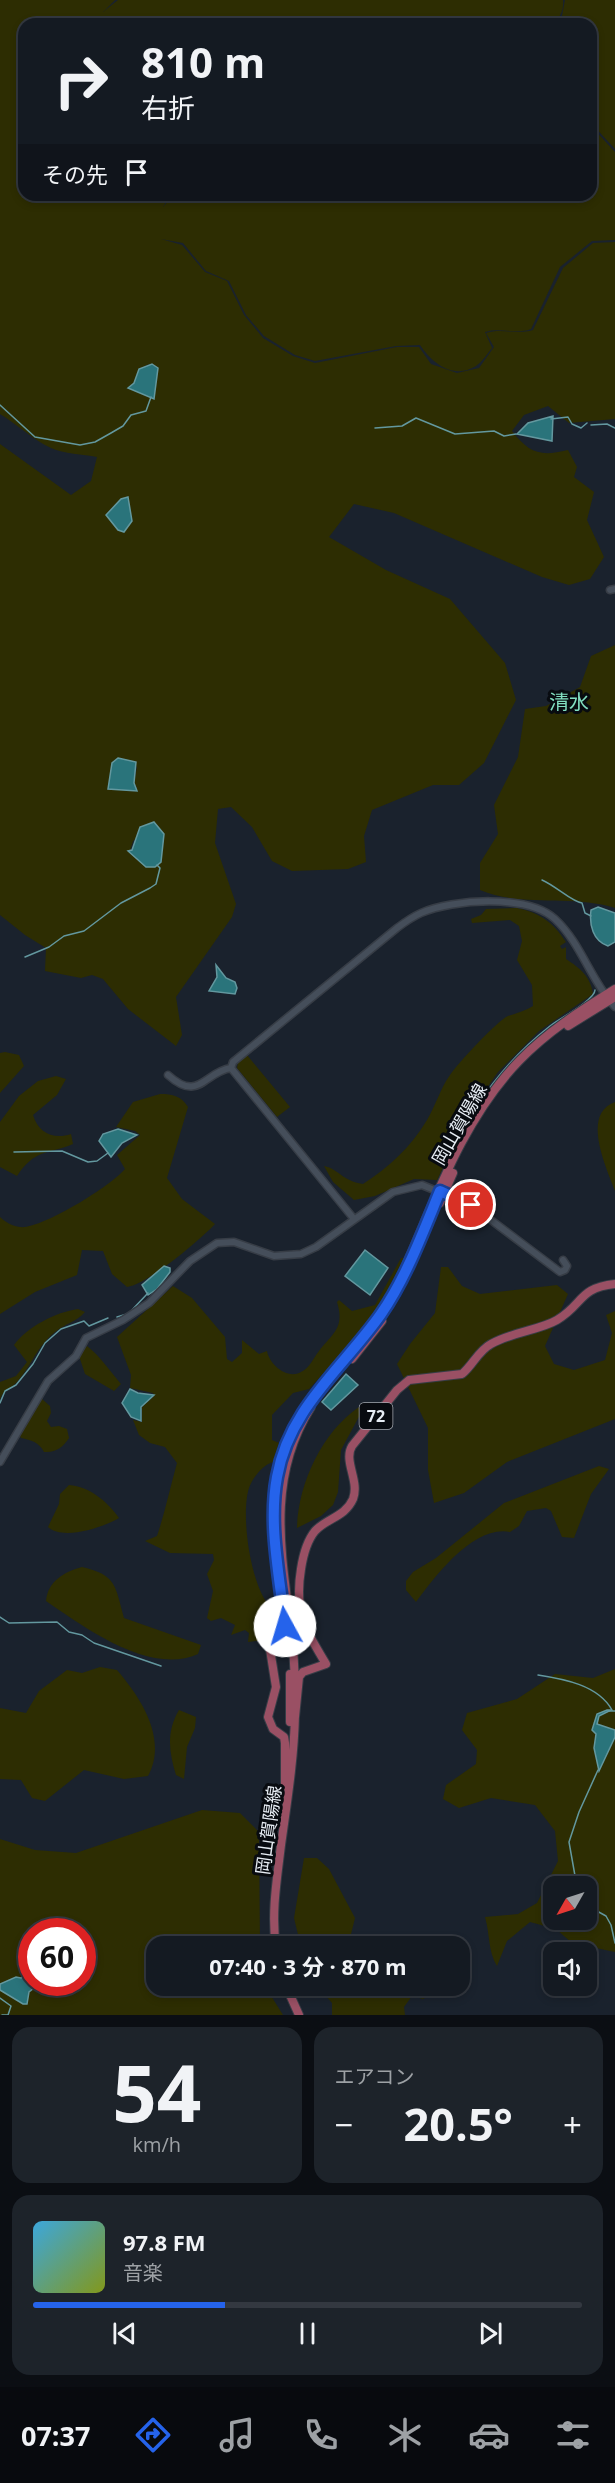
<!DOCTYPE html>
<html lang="ja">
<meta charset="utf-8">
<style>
:root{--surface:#141a22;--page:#1d232a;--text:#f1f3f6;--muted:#9da1a5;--line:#333840;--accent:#2563eb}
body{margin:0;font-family:"Open Sans","Noto Sans JP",sans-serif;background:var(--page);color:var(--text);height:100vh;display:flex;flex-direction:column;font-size:22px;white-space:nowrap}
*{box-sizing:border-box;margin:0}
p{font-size:20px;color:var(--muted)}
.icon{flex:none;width:33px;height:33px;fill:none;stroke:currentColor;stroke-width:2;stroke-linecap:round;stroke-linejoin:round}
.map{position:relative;height:2015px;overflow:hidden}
.drawer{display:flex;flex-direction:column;gap:12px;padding:12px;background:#0b0e13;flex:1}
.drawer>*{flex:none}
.banner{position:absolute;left:18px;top:18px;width:579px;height:183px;border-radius:18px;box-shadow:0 3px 9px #0003,0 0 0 2px var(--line);background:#141a22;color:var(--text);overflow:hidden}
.needle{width:39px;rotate:231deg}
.fabs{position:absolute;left:543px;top:1876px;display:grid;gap:12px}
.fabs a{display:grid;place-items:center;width:54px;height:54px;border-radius:12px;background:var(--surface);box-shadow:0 3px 9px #0003,0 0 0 2px var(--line);font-size:30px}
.speed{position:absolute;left:18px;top:1918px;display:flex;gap:12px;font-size:30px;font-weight:700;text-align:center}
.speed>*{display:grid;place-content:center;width:78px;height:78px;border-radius:50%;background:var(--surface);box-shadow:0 3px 9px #0003,0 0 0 2px var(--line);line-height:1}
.speed .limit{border:9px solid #d22;background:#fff;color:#111}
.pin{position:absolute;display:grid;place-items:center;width:51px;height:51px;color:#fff;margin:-26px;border:3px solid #fff;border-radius:50%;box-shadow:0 2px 6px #0007}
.me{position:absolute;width:66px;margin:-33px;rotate:354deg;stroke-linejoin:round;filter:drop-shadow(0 0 4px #0008)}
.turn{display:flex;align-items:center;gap:21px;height:126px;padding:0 24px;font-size:27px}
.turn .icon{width:78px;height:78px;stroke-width:2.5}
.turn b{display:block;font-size:42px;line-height:51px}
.then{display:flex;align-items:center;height:57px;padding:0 24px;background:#0003;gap:12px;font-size:22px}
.big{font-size:45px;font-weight:700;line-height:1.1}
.drawer .card{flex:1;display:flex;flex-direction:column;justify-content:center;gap:9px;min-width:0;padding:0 21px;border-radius:18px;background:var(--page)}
.drawer .dial{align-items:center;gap:0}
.dial b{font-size:78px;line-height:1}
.song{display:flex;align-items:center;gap:18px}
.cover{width:72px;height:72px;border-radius:9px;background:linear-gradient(135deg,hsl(200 70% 55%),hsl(70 70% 35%))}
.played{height:6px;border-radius:3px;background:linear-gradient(90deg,var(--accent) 35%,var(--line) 35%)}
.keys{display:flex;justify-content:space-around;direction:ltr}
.heat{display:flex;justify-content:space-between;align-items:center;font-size:33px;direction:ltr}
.drawer .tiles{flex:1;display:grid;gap:12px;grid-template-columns:1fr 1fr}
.card:last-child{grid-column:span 2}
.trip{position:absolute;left:146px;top:1936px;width:324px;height:60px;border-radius:18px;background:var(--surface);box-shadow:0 3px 9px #0003,0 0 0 2px var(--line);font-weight:700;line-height:60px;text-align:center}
.dock{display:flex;height:96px;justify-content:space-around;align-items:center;background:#080a0e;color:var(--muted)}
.dock .icon{width:42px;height:42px}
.dock .on{color:var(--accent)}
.dock b{font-size:27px;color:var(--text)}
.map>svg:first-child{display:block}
.green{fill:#2d2d02;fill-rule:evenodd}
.water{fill:#2a747b;stroke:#63989f;stroke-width:1.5}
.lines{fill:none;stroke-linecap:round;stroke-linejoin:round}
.stream{stroke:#63989f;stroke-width:1.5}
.minor-casing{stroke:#373d46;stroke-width:9}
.major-casing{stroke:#373d46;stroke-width:10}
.minor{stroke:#454e5a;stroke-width:6}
.major{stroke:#9a5064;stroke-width:8}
.major-bridge-casing{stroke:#373d46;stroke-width:10;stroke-linecap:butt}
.major-bridge{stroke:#9a5064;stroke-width:8}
.route-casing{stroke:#184099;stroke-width:15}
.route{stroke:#2563eb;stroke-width:10}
.labels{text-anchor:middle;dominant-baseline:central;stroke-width:6;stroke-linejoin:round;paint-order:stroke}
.shield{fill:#080b10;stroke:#a4a9b0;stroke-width:1.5}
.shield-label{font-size:16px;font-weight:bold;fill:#e7edf4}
.street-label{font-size:18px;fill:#e7edf4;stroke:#080b10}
.neighbourhood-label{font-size:20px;fill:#82dfc1;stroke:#080b10}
</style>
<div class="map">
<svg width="615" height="2015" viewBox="0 0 615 2015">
<rect width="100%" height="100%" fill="#1a222d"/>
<path class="green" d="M0 0H115L103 12 118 0H563C564 10 560 17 554 24H24V195H166L167 200 163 207 169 200 167 195H591V126L615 152V240L592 241 560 267 531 329C515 335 501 327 485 332L492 348C488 353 482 362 476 366 453 380 432 363 420 345L396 346 315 361 295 355 264 336 246 315 229 281 206 271 183 243 161 239 182 245 205 272 227 281 244 315 263 338 293 356 315 363 397 347H419L431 364 457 373 479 368 494 347 486 333C502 328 517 335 533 330L563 268 593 243 615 242V419L569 423 548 406 524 415 512 431C529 453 540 457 568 450L577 467 574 477 594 492 587 520 604 557 590 579 569 585 542 577 394 513 354 504 329 537 386 570 450 599 505 663 516 700 484 763 459 785H433L372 810 364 836 366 862 348 869 292 871 272 861 252 827 231 807 218 809 215 843 236 904 232 917 176 997 182 1035 176 1046 128 1009 103 979 92 975 81 978 45 971 46 948 25 935 0 915V444L71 495 91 481 97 457C83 454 64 454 51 448 32 439 18 425 0 414ZM149 364 154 399 128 388 134 383 139 369ZM121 499 129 504 131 523 118 530 107 513ZM118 758 137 767 134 783 137 788 109 789 112 763ZM154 824 163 842 161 862 130 851 133 841Z
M565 0H615V149L591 123V24H556L562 16Z
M615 645V908C570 894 522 908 480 890V863L498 834 494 805 518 757 525 709 546 706 580 687 591 656Z
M517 908C540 913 553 922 566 942L560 946 562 949 566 947V959C580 968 591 977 593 994L539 1031 498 1072 471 1111 437 1180 414 1179 375 1196 354 1200 333 1182 324 1166C339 1169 342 1181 363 1184 389 1167 411 1147 427 1120 436 1105 440 1089 450 1075 458 1063 497 1021 508 1016 517 1013 525 1011 533 1006L532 985 517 960 522 941 519 926 510 920 472 923 471 919 481 915 486 909Z
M5 1052 19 1055 24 1066 0 1093V1053Z
M247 1055 290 1107 277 1117 237 1068 238 1063Z
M56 1076 66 1079 57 1095 33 1115C38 1133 54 1140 71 1134L73 1144C46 1155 35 1149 17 1176L0 1167V1122L19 1096 38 1081Z
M160 1094C173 1094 181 1096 188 1107L167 1178 182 1199 215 1224C199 1241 148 1284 127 1287L112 1274 103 1251 82 1250 77 1275 35 1292 0 1314V1217C5 1222 12 1226 20 1227 40 1230 111 1186 125 1169L117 1155 140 1135 135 1131 116 1127 133 1102Z
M615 1102V1191C606 1167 581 1114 615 1102Z
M401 1258H404L379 1307 361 1332 309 1389 293 1393 272 1415V1440L279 1443 273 1462C263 1465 253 1477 249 1488 240 1515 251 1598 277 1613L280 1638 248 1642 249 1633 245 1630 231 1635 235 1625 221 1618 211 1621 207 1618 213 1591 207 1574 214 1560 213 1554 170 1553 145 1541 157 1536C165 1512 170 1488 177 1463L165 1447 150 1443 139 1435 133 1420 142 1422V1407L154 1396 153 1393 130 1388 131 1375 117 1337 173 1286 192 1298 225 1337 227 1359 232 1362 242 1353V1340L259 1354 267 1351C269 1364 287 1380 301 1372 310 1368 313 1358 319 1351 333 1333 345 1328 337 1302L339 1300 352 1311 375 1305Z
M441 1267H448L462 1286 480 1294 557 1285 568 1294 545 1346 554 1364 574 1370 605 1360 612 1333 606 1315 615 1311V1419L507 1462 464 1493 434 1503 428 1470V1428L397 1364 410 1344 435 1313Z
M78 1309 85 1312C75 1323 66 1323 55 1332 37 1346 31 1367 16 1383 9 1390 4 1389 0 1399V1382L16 1376 27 1362 14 1345C27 1327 56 1312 78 1309Z
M87 1346C100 1356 110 1371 121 1384L114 1391 85 1374 79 1356Z
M42 1399 50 1406 51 1413 47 1421 51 1427 59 1426 67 1429 69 1438C63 1447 56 1453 44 1452 39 1442 31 1440 21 1438L19 1434Z
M359 1407 362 1411 341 1450 338 1492 333 1505 321 1516 297 1528C298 1484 322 1432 359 1407Z
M599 1466 609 1469 591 1494 574 1538 562 1537 551 1511 546 1508 527 1511 519 1526 510 1532C474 1525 436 1575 416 1602L406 1590V1581L413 1572 436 1558 504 1503Z
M69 1485C90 1487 107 1501 119 1518 104 1527 63 1541 48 1527L59 1504 60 1494Z
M82 1567C117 1575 115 1586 124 1618L201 1645 198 1654C150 1676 84 1627 46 1601 48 1581 64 1572 82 1567Z
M100 1667 117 1670C141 1698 168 1739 148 1776L124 1779 84 1770 45 1801 32 1798 21 1780 0 1779V1708L26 1713 39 1691 67 1670 82 1673Z
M615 1669V1730L597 1724 599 1716 609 1711 599 1713 592 1730 596 1733 594 1748 599 1771 615 1737V1952L572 1943 556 1929 530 1922 507 1941 497 1966C488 1952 490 1934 485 1917L518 1914 537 1903 558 1861 555 1831 535 1805 491 1798 459 1808 443 1799 446 1785 476 1764 477 1750 462 1730 467 1713 517 1699 555 1674 593 1678ZM554 1887H586V1920H554Z
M179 1710 196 1717 195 1728 187 1747 184 1779 176 1775C169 1752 166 1732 179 1710Z
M202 1810 240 1813 259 1832 260 1947H156V1986H265L283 2015H0V1990L23 2004 29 1992 38 1983H82V1932H32L31 1970 21 1978 0 1984V1839L35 1850 76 1853Z
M304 1858H317L329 1869 355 1918 351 1934 366 1947H301L294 1918Z
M317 1986H434L432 1994 423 1999 412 1996 404 2007 405 2015H332V2003Z"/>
<path class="water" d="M152 364 158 368 154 399 128 388 134 383 139 369Z
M553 416 552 441 517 434 528 423Z
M128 497 132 521 124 532 118 530 106 515 121 499Z
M118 758 136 762 134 783 137 791 108 789 112 763Z
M154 822 164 834 161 862 155 867H146L128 851 132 850 140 827Z
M598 907 615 913V942L608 946C593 941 589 925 591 910Z
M216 965 226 978 235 982 237 988 235 994 209 991 217 977Z
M118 1129 137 1135 122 1143 111 1157 99 1141 103 1134Z
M365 1250 388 1268 370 1295 345 1276Z
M164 1266 170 1268V1272L157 1289 148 1295 142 1285Z
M346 1374 358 1385 331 1410 322 1402Z
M130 1389 138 1393 154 1395 141 1407V1421L131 1417 122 1403Z
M607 1710H611L599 1716 597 1724 615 1730V1737L599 1771 594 1748 596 1734 592 1730 597 1714Z
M31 1970 32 1983 38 1985 29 1992 27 2004H23L0 1990V1984L16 1977 21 1978Z"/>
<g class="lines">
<path class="stream" d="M0 405 35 437 80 445 95 442 111 433 123 426 131 415 146 411 151 397
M551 419 568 417 572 424 581 428 587 423
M591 425 607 424 615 428
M375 428 402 426 416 418 455 434 494 431 504 436 516 434
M542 880C556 886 572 902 582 903L585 913 591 916
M25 957 49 947 64 936 84 931 121 903 150 888 156 884 160 868 157 865
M14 1152 62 1151 88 1162 97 1161 108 1153
M449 1156C473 1105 505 1061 550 1026 559 1019 595 1000 595 990
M131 1311 148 1293
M117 1317 127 1314
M0 1403 5 1391 16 1385 33 1364 45 1343 61 1329 84 1321 89 1326 108 1318
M0 1617 9 1623 57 1622 69 1632 82 1635 94 1643 161 1666
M538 1675C564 1679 598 1685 612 1710
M609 1711H615
M577 1887 569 1842 579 1812 598 1770
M586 1905 606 1916 611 1925 615 1943
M0 1998 11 2006 8 2015H2"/>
<defs>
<path id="minor" d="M610 590 615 589
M231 1068 233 1062 397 928C405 922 412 917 421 913 453 899 528 894 555 919 581 943 591 981 615 1007
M231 1068 354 1219
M168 1075C199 1103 204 1072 231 1068
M0 1462 48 1381 76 1356 86 1338 123 1320 149 1303 190 1261 217 1243 234 1242 274 1256 301 1254 316 1247 393 1192 422 1185 471 1205 560 1272 565 1270 567 1266 563 1260"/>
<path id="major" d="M568 1026 615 997
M440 1203 453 1173
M352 1359 382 1321
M287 1637C275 1559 259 1470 308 1402 336 1363 371 1331 395 1290 431 1212 459 1123 519 1061 547 1032 581 1010 615 989
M292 1637C282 1556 265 1480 311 1407
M293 1645 295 1682
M290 1674V1722
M295 1717 299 1677 303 1672 326 1664C305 1629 294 1611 301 1569 303 1556 306 1542 315 1531 327 1518 345 1517 353 1499 360 1481 343 1461 352 1446L397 1390 409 1380 462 1374C473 1365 478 1351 491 1344 512 1332 540 1330 557 1320 584 1304 578 1288 615 1284
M285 1786V1743L284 1737 273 1729 268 1717 276 1687 269 1643 309 1636
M276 1947C271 1913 277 1879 281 1845 287 1802 294 1759 295 1715
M286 1986 299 2015"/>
</defs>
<use href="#minor" class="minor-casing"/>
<use href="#major" class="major-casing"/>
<use href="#minor" class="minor"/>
<use href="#major" class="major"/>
<defs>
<path id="major-bridge" d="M294 1636 295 1644
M287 1637V1645"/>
</defs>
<use href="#major-bridge" class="major-bridge-casing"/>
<use href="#major-bridge" class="major-bridge"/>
</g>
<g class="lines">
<defs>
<path id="route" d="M285 1626C280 1578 268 1525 277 1477 289 1408 343 1368 381 1314 406 1278 423 1232 440 1191L471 1205"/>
</defs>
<use href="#route" class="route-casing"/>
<use href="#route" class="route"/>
</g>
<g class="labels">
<rect class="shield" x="359.5" y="1403" width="33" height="26" rx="4.5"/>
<g class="shield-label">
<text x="376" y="1416">72</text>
</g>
<g class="street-label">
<text transform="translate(459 1124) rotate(-60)">岡山賀陽線</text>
<text transform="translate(268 1830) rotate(-82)">岡山賀陽線</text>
</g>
<g class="neighbourhood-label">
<text x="569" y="701">清水</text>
</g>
</g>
</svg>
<div class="fabs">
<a><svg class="needle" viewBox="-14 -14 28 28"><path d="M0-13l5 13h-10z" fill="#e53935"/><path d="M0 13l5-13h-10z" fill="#9da1a5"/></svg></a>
<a><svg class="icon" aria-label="sound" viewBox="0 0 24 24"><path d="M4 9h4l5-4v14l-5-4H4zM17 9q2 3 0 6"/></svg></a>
</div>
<div class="speed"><div class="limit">60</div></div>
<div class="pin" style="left:471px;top:1205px;background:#d93025"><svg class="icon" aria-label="arrive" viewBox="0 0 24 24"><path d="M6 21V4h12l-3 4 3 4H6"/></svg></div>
<svg class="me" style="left:285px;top:1626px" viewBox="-20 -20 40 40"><circle r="19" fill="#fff"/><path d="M0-13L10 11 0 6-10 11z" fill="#2563eb"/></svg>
<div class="trip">07:40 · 3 分 · 870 m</div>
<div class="banner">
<div class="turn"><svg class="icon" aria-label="right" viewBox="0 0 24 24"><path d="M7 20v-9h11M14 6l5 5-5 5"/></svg><div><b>810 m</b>右折</div></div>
<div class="then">その先<svg class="icon" aria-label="arrive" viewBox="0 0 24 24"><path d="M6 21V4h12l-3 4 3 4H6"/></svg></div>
</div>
</div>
<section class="drawer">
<div class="tiles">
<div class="card dial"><b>54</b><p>km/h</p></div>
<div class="card"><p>エアコン</p>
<div class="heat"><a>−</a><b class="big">20.5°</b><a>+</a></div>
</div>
<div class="card">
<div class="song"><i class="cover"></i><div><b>97.8 FM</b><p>音楽</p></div></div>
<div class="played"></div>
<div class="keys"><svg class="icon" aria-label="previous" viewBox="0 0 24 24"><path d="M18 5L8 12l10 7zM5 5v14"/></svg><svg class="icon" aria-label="pause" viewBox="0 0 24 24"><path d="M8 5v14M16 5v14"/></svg><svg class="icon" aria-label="next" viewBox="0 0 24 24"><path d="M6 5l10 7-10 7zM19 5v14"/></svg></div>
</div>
</div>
</section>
<nav class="dock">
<b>07:37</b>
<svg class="icon on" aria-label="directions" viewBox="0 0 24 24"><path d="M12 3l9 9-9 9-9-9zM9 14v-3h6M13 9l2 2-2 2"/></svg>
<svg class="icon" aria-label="music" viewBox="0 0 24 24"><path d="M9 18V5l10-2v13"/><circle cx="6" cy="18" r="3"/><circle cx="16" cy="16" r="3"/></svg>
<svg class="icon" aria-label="phone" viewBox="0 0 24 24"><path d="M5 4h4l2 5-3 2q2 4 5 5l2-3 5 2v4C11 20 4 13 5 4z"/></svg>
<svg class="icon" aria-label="climate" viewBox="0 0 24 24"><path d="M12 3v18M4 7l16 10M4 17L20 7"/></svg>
<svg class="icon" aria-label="car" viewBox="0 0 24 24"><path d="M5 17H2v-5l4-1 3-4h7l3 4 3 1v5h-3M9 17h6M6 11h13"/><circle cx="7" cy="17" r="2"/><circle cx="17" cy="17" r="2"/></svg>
<svg class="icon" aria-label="filters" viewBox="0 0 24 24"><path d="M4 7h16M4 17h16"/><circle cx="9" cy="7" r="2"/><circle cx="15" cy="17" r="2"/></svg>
</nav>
